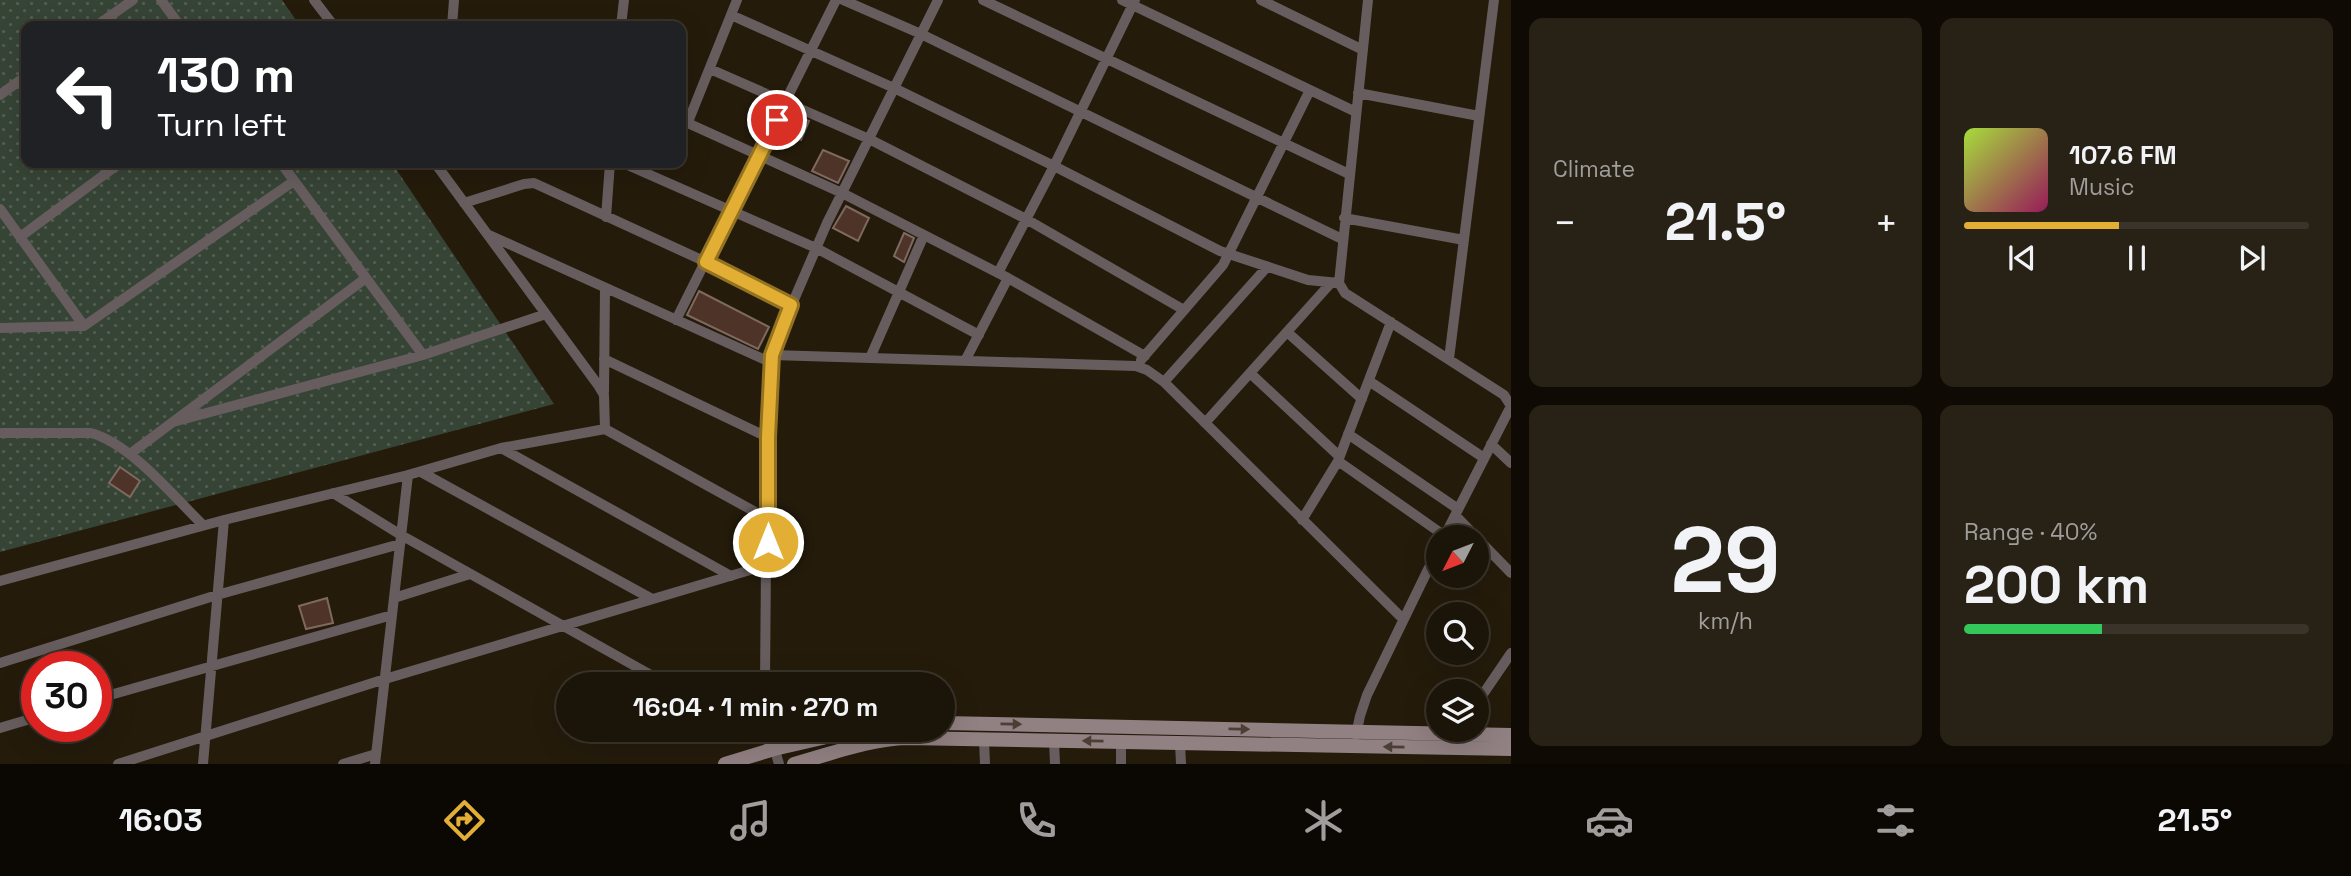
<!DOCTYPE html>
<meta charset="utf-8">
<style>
:root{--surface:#1b1408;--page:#282116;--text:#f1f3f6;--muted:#a09e9c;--line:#393329;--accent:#e2af34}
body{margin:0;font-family:"Space Grotesk",sans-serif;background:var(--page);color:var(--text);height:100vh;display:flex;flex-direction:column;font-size:26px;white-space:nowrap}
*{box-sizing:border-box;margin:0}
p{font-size:23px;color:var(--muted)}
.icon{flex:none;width:38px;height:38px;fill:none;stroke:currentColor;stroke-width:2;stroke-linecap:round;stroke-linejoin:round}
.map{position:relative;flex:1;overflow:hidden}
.sheet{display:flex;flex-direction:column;gap:18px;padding:18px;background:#0f0b04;width:840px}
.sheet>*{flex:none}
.top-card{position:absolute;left:21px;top:21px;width:665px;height:147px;border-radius:14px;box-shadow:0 7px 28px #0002,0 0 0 2px var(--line);background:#202124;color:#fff;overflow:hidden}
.needle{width:46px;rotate:228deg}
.tools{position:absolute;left:1426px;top:525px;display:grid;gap:14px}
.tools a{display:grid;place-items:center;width:63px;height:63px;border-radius:50%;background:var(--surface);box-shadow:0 7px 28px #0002,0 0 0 2px var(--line);font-size:35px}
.speed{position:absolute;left:21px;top:651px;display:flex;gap:14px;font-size:35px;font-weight:700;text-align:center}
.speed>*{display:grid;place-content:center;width:91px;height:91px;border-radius:50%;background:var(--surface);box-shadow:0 7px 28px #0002,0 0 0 2px var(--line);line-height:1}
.speed .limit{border:10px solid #d22;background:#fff;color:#111}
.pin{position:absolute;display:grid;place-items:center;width:60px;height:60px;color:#fff;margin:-30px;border:4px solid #fff;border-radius:50%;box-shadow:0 2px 7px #0007}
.me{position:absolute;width:77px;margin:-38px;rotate:0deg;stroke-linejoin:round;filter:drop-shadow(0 0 5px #0008)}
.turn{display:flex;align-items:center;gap:24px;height:147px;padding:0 21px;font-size:32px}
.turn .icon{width:91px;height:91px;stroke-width:2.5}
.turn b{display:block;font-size:49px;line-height:60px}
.big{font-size:52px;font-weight:700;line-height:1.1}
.sheet .widget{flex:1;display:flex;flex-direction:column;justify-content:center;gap:10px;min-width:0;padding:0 24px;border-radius:14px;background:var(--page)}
.sheet .dial{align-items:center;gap:0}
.dial b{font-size:91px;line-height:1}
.song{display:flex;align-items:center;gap:21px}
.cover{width:84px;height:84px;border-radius:10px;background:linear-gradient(135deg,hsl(80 70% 55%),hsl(330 70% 35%))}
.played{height:7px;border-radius:4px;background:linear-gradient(90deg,var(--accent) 45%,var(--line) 45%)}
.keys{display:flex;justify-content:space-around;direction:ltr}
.heat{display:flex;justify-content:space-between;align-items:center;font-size:38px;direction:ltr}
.charge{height:10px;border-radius:5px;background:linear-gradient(90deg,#34c759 40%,var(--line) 0)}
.sheet .tiles{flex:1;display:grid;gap:18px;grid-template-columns:repeat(2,1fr)}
.trip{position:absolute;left:556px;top:672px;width:399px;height:70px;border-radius:35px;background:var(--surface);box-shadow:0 7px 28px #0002,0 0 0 2px var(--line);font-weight:700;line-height:70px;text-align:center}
.tabs{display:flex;height:112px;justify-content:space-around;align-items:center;background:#0b0803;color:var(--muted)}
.tabs .icon{width:49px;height:49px}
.tabs .selected{color:var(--accent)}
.tabs b{font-size:32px;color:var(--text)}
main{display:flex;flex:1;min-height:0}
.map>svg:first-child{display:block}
.grass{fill:url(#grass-dots)}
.building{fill:#4e3328;stroke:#7e6961;stroke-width:2}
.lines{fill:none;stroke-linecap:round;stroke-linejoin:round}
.street{stroke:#675d5e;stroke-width:10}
.secondary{stroke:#928183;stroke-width:14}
.oneway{fill:#4a3f35}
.route-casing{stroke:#937222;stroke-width:18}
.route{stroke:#e2af34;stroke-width:12}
</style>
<main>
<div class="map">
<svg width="1511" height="764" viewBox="0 0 1511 764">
<defs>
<pattern id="grass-dots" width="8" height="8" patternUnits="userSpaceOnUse" patternTransform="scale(1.75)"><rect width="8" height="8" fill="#364436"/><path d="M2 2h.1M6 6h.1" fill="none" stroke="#535e52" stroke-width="1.8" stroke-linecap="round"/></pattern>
</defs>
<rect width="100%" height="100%" fill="#241b0b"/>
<path class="grass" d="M0 0H282L300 26H26V163H392L554 404 0 552Z"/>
<path class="building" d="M788 112 809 121 801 140 779 131Z
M823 150 849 161 838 183 812 171Z
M846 206 869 218 858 241 833 228Z
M904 233 914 238 904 262 894 256Z
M699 291 769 327 758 349 687 315Z
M120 467 140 481 130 497 109 483Z
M327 598 333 623 306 629 299 606Z"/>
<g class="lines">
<path class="street" d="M161 0 180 26
M314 0 334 26
M843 0 921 34 1342 239
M983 0 1349 174
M1122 0 1356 112
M1261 0 1363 50
M1368 0 1339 283 1345 293 1504 395 1511 406 1444 537
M731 15 894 88 1054 166 1220 251 1308 280 1339 283
M96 26 133 0
M452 26 454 0
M621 26 624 0
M710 69 869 139 1026 219 1184 310
M1358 93 1479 116
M0 95 26 76
M681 120 842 193 1008 278 1145 356
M688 122 737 0
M281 163 423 355
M623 163 816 248 979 335
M464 203 524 184 534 183 706 262 791 305
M0 209 84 326
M606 217 610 163
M1344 218 1464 240
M489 235 772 363
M20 237 120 163
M998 273 1054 166 1135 0
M676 320 836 0
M0 328 84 326 294 181
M1287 332 1362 399
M772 355 1136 366 1147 370 1164 382 1403 619
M870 358 924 235
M604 359 767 437
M1449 359 1494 0
M1141 360 1223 265 1310 90
M965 361 1008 278
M1250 373 1339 456
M1369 381 1484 458
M1164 382 1267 267
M604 392 605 288
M173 422 423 355 546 314
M1205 423 1330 284
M605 429 768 519
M0 433H91C131 444 173 496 203 525
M1348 434 1458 509
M1491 444 1511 463
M501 448 731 576
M130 454 366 278
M1338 461 1445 536
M421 472 652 599
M333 493 401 535 667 684
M1456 516 1476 537
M1302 520 1338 461 1391 322
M1477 538 1511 573
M0 581 224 520 408 475 501 448 605 429 604 395 598 385 435 163
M394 598 470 574
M0 663 217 595 400 544
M765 684 767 437 772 355 787 316 827 223 938 0
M96 699 392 615
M1477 703 1511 653
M0 728 37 717
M748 730 772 743
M769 730 779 764
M1356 735 1360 716 1367 695 1438 549
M984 740 985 764
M1054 741 1055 764
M1121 742V764
M1180 743 1181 764
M118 764 385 679 767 565
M203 764 224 520
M343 764 376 754
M375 764 408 475"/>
<path class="secondary" d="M943 723 1511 735
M725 764 774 749 857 730
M794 764C831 754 869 739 907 738L1511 749"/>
</g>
<defs><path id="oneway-solid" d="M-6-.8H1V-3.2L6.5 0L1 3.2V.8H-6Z" transform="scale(1.75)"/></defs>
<g class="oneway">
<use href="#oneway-solid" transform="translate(1011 724) rotate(1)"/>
<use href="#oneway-solid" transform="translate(1239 729) rotate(1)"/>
<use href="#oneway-solid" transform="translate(1093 741) rotate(-179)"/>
<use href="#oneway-solid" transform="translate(1394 747) rotate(-179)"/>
</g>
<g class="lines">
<defs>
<path id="route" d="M768 542V437L772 355 791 305 706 262 777 120"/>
</defs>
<use href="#route" class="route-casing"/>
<use href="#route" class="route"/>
</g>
</svg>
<div class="tools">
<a><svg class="needle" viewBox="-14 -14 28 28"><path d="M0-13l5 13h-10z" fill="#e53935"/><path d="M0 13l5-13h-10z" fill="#a09e9c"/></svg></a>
<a><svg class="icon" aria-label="search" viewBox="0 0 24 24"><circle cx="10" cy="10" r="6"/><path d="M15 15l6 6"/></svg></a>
<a><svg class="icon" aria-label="layers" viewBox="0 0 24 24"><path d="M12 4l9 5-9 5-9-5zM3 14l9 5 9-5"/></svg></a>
</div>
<div class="speed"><div class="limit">30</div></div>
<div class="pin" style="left:777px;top:120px;background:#d93025"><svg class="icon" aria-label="arrive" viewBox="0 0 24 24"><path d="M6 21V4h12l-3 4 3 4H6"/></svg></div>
<svg class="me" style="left:768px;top:542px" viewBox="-20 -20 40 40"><circle r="17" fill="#e2af34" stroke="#fff" stroke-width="3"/><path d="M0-11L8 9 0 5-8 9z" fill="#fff"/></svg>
<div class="trip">16:04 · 1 min · 270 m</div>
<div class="top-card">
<div class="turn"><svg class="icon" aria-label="left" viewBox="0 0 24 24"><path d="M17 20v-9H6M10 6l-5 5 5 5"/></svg><div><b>130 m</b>Turn left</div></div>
</div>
</div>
<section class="sheet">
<div class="tiles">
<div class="widget"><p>Climate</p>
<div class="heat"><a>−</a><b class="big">21.5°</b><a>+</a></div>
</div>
<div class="widget">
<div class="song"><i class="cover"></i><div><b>107.6 FM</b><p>Music</p></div></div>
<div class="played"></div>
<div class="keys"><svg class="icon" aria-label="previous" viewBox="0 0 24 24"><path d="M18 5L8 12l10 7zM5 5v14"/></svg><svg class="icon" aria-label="pause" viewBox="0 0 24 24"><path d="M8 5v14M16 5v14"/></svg><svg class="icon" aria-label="next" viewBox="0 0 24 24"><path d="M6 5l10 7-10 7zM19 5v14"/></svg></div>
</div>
<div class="widget dial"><b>29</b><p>km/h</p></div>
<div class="widget"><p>Range · 40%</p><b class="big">200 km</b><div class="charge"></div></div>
</div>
</section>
</main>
<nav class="tabs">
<b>16:03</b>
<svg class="icon selected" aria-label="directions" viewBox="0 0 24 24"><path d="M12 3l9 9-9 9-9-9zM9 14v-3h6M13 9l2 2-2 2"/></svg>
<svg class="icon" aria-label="music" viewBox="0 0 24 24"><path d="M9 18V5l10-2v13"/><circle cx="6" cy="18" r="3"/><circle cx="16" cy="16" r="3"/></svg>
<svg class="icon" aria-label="phone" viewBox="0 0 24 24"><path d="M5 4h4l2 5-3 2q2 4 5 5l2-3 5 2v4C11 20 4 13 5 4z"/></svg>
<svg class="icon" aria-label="climate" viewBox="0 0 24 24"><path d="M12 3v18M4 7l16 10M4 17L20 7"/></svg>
<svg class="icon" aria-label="car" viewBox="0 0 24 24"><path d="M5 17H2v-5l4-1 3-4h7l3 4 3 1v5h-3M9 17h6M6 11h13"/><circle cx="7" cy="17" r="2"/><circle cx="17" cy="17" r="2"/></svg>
<svg class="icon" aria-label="filters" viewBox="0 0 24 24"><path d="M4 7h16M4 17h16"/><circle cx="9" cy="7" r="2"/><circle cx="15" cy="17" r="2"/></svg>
<b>21.5°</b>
</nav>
